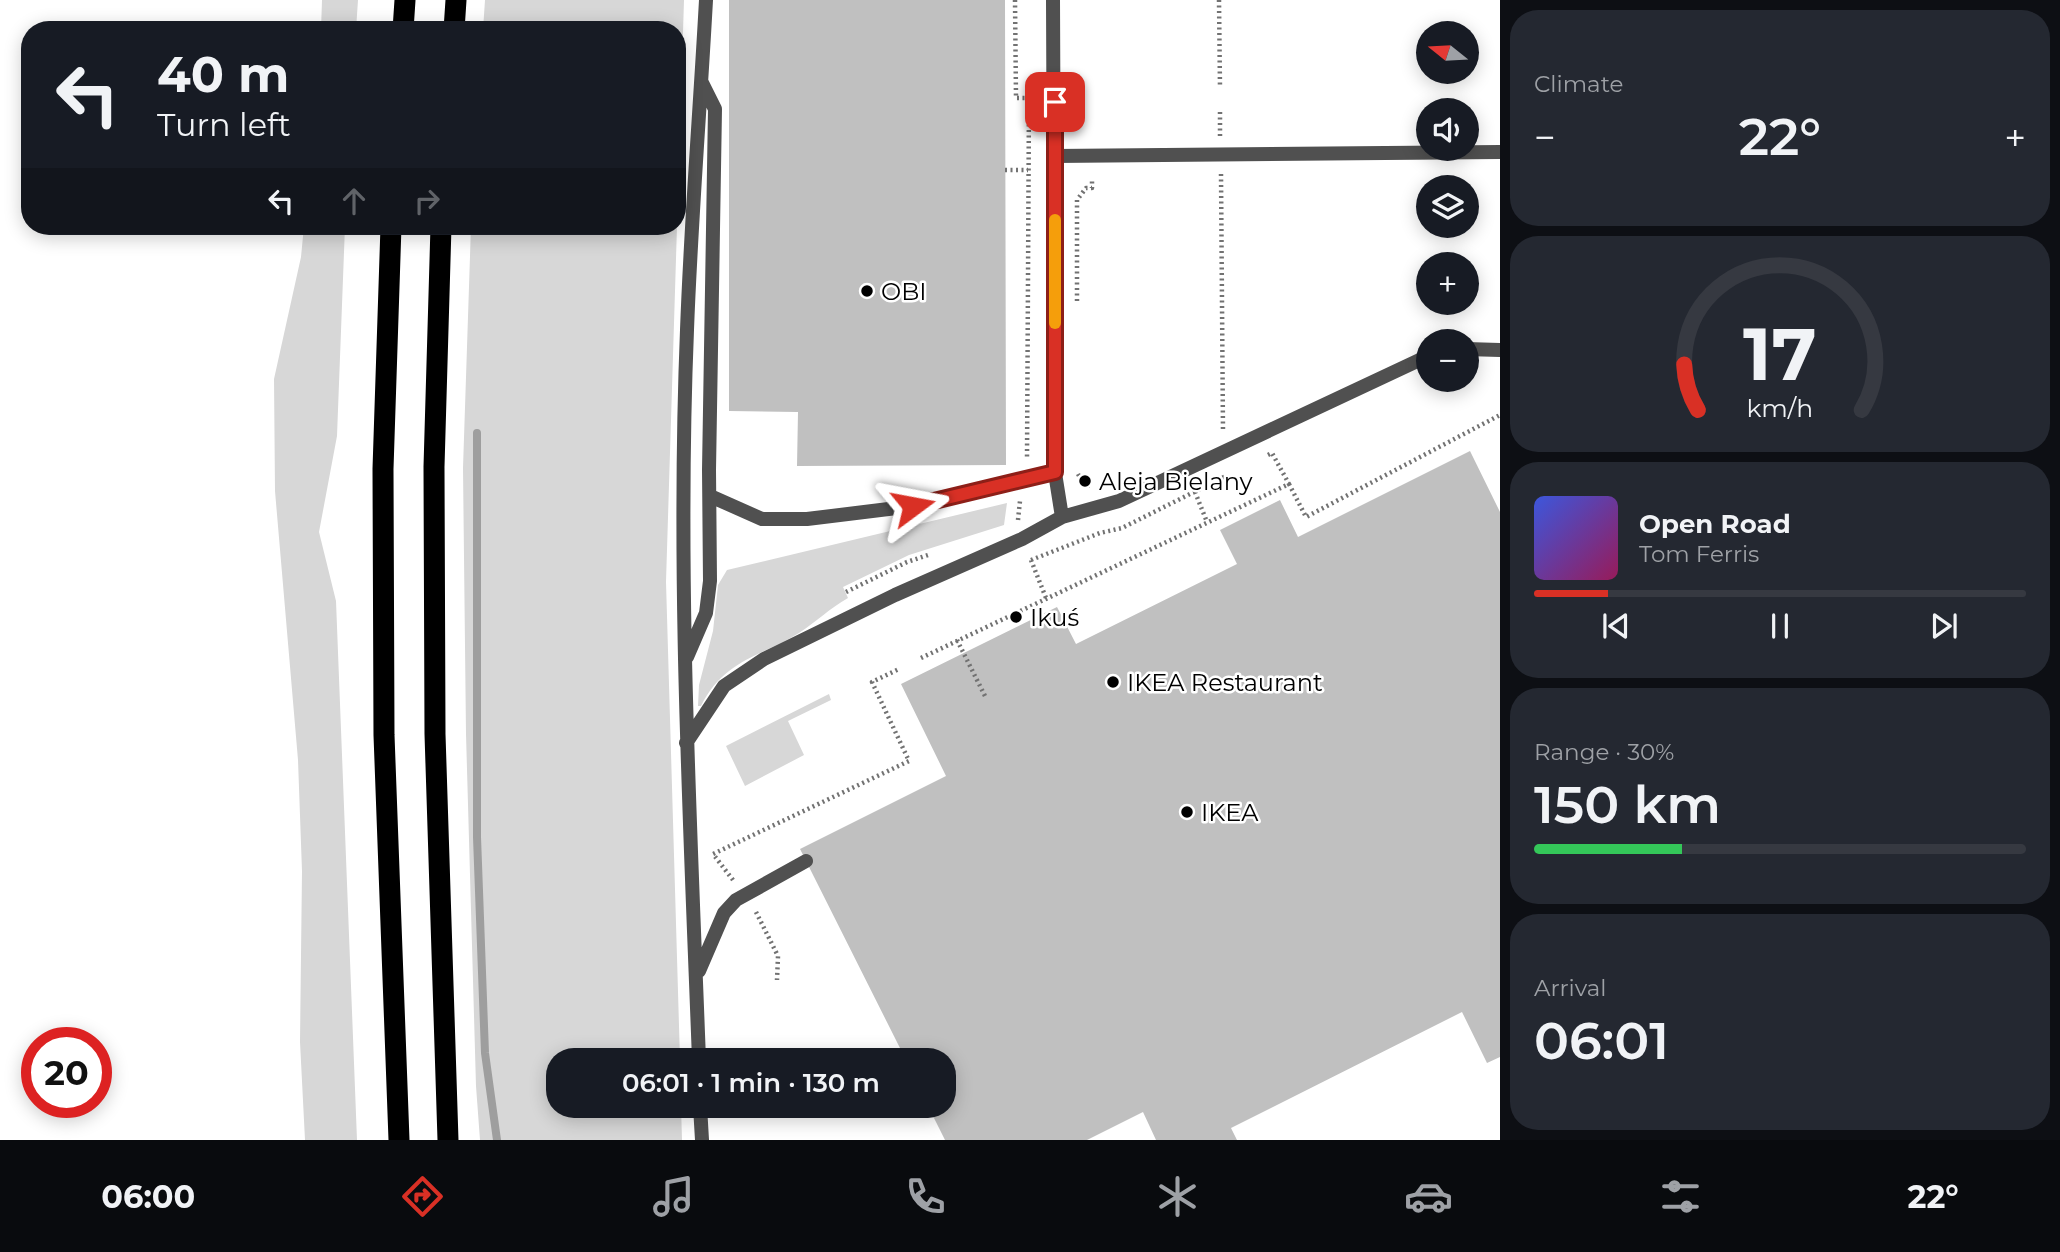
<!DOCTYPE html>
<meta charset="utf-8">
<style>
:root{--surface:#171b24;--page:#242831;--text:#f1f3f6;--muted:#9ea1a6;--line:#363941;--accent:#d93025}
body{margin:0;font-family:Montserrat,sans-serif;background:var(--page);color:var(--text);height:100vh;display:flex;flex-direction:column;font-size:26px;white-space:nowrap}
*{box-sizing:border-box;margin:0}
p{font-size:23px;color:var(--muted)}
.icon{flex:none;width:38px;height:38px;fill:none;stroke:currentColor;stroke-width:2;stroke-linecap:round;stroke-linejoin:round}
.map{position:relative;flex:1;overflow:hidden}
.drawer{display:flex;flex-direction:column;gap:10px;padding:10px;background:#0d0f14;width:560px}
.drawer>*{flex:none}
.guide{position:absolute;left:21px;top:21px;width:665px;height:214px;border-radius:28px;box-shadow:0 4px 18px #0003;background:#171b24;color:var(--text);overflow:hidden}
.needle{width:46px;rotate:288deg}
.tools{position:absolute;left:1416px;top:21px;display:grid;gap:14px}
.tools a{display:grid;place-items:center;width:63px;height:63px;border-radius:50%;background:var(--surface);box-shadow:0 4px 18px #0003;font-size:35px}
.speed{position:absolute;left:21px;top:1027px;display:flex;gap:14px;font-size:35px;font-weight:700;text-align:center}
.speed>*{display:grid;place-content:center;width:91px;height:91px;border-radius:50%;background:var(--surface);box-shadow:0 4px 18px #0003;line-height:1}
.speed .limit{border:10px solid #d22;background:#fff;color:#111}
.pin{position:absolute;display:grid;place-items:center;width:60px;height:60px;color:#fff;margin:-30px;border-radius:14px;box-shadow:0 4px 10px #0006}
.me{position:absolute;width:77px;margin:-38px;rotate:77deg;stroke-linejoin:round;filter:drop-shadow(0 0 5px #0008)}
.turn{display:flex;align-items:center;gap:24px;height:147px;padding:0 21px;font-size:32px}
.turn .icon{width:91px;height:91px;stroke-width:2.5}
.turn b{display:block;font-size:49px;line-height:60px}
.lanes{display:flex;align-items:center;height:66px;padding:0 21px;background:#0003;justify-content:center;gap:35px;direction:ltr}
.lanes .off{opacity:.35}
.big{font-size:52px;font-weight:600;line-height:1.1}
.drawer .card{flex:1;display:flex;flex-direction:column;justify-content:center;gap:10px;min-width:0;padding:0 24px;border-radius:28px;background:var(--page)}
.drawer .dial{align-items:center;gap:0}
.dial svg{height:182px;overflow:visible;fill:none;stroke:var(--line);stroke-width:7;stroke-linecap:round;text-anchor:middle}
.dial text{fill:var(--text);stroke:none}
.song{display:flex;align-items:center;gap:21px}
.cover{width:84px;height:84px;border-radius:10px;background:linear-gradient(135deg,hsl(230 70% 55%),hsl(330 70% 35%))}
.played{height:7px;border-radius:4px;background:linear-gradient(90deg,var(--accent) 15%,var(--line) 15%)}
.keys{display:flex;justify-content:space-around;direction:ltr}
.heat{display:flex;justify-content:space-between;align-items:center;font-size:38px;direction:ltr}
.charge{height:10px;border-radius:5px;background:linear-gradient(90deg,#34c759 30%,var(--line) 0)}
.trip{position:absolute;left:546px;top:1048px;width:410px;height:70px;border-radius:28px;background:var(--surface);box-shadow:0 4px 18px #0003;font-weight:600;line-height:70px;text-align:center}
.tab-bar{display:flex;height:112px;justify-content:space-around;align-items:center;background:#090b0e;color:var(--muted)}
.tab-bar .icon{width:49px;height:49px}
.tab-bar .on{color:var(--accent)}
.tab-bar b{font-size:32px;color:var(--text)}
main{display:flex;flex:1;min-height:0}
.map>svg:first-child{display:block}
.green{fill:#d7d7d7}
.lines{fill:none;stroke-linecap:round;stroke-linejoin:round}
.stream{stroke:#9e9e9e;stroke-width:8}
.building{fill:#c0c0c0}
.path{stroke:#727272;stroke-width:4.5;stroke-dasharray:2 3.5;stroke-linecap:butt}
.lane{stroke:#505050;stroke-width:14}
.highway{stroke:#000;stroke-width:21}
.route-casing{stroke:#8d1f18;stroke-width:18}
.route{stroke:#d93025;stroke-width:12}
.slow{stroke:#f59e0b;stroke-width:12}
.poi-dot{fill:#000;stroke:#fff;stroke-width:2.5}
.labels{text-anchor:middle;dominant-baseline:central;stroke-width:5;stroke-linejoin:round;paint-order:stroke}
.poi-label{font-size:24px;fill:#000;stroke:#fff;text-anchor:start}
</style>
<main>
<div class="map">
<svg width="1500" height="1140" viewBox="0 0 1500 1140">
<rect width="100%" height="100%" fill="#fff"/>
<path class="green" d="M322 0H358L356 30H321Z
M485 0H684L666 582 680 1060H558V1106H681L682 1140H480L476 1086 466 734 463 468 471 226H677V30H483Z
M304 226H345L337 436 319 532 336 601 357 1140H305L300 1042 302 871 298 760 275 491 274 379 301 257Z
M1007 503 1004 525 909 555 843 587 848 598C830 608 816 622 799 633 760 657 724 660 701 706H698L699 685 713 631 718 585 727 570Z
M829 694 831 700 788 721 804 755 745 786 726 746Z"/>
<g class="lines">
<path class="stream" d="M477 433V837L485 1053 497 1140"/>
</g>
<path class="building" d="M729 0H1005L1006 465 797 466 798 412 729 411Z
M1470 451 1500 512V1057L1487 1063 1462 1012 1231 1128 1237 1140H1156L1143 1112 1087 1140H945L928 1106H943V1060H906L800 849 946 776 901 684 1057 607 1076 644 1237 564 1220 530 1280 500 1298 537Z"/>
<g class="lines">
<path class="path" d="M1015 0 1016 98H1029L1027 458
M1219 0 1220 88
M1220 136V112
M1005 170H1028
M1221 174 1223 432
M1077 301V200L1086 188H1092V181
M1268 455 1272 453 1289 484
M1078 474 1084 485 1093 486
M1195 492 1207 522
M1018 520 1020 501
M1031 560 1100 533 1122 528 1226 476
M1031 560 1046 598
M846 592 907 562 928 555
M957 640 985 696
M921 658 1289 484 1306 517 1500 415
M733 880 713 854 909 761 872 682 899 669
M756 912 778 956 777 980"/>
<path class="lane" d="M1053 0 1055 473 1062 517 1119 501 1428 356
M1055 156 1500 152
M1466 349 1500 350
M710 496 762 519H807L913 506 1055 473
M687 657 706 613 710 581 709 470 715 109 702 83
M686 743 724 686 764 659 895 595 1022 539 1062 517
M699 971 724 913 736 900 806 861
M699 1060C690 817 677 574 687 330 691 220 700 110 706 0
M700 1106 702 1140"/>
<path class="highway" d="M403 30 405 0
M454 30 456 0
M391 226 383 469 384 735 399 1140
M441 226 434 467 435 734 448 1140"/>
</g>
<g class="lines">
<defs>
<path id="route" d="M913 506 1055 472V102"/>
</defs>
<use href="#route" class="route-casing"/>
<use href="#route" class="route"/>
<path class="slow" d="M1055 220V323"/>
</g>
<g class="poi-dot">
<circle cx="867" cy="291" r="7"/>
<circle cx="1085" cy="481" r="7"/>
<circle cx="1016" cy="617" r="7"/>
<circle cx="1113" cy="682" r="7"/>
<circle cx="1187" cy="812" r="7"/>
</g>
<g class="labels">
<g class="poi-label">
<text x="881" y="291">OBI</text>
<text x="1099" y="481">Aleja Bielany</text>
<text x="1030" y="617">Ikuś</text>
<text x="1127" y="682">IKEA Restaurant</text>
<text x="1201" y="812">IKEA</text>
</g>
</g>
</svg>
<div class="tools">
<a><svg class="needle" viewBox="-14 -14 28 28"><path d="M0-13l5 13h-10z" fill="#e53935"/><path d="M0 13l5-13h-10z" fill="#9ea1a6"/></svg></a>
<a><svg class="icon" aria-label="sound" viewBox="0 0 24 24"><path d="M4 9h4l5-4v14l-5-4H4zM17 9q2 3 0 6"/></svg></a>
<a><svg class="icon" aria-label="layers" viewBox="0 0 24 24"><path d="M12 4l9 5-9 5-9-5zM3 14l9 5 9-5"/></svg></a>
<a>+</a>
<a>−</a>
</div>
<div class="speed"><div class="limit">20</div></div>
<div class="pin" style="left:1055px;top:102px;background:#d93025"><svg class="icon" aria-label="arrive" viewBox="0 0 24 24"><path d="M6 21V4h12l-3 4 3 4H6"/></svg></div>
<svg class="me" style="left:913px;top:506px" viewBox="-20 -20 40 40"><path d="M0-17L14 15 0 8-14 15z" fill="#d93025" stroke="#fff" stroke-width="4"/></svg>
<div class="trip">06:01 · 1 min · 130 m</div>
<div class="guide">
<div class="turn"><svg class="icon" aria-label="left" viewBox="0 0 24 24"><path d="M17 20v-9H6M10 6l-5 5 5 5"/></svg><div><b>40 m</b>Turn left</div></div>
<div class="lanes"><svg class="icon" aria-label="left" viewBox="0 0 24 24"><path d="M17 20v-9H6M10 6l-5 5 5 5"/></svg><svg class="icon off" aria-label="ahead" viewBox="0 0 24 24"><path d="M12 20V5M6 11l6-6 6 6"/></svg><svg class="icon off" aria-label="right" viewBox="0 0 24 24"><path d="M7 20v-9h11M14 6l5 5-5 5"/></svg></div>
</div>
</div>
<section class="drawer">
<div class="card"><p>Climate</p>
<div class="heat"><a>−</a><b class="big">22°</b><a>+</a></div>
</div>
<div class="card dial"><svg viewBox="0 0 100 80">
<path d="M14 69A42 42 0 1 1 86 69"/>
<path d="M14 69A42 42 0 0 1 8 49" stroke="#d93025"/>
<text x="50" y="56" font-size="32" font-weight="700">17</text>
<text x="50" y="72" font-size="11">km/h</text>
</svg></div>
<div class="card">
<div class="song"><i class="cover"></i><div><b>Open Road</b><p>Tom Ferris</p></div></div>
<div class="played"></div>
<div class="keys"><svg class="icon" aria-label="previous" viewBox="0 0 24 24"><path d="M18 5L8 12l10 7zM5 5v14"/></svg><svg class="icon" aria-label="pause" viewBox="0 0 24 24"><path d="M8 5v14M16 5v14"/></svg><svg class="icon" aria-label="next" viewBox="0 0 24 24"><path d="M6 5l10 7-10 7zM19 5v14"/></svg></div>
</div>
<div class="card"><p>Range · 30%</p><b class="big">150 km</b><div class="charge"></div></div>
<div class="card"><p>Arrival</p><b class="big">06:01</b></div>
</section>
</main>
<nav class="tab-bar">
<b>06:00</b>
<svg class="icon on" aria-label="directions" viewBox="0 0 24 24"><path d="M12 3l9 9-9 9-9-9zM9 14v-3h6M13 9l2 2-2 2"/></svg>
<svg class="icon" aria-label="music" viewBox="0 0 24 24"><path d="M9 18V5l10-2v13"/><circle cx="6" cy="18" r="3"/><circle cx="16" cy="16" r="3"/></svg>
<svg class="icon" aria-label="phone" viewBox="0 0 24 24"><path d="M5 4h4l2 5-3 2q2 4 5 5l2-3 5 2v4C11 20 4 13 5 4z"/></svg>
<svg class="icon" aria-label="climate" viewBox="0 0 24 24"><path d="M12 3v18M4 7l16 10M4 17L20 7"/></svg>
<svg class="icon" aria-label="car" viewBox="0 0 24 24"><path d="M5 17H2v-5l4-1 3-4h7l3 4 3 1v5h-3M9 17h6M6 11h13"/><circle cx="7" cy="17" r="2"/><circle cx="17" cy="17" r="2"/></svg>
<svg class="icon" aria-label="filters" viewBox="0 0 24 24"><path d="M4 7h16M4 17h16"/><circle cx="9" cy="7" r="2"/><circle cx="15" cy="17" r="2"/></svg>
<b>22°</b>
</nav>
